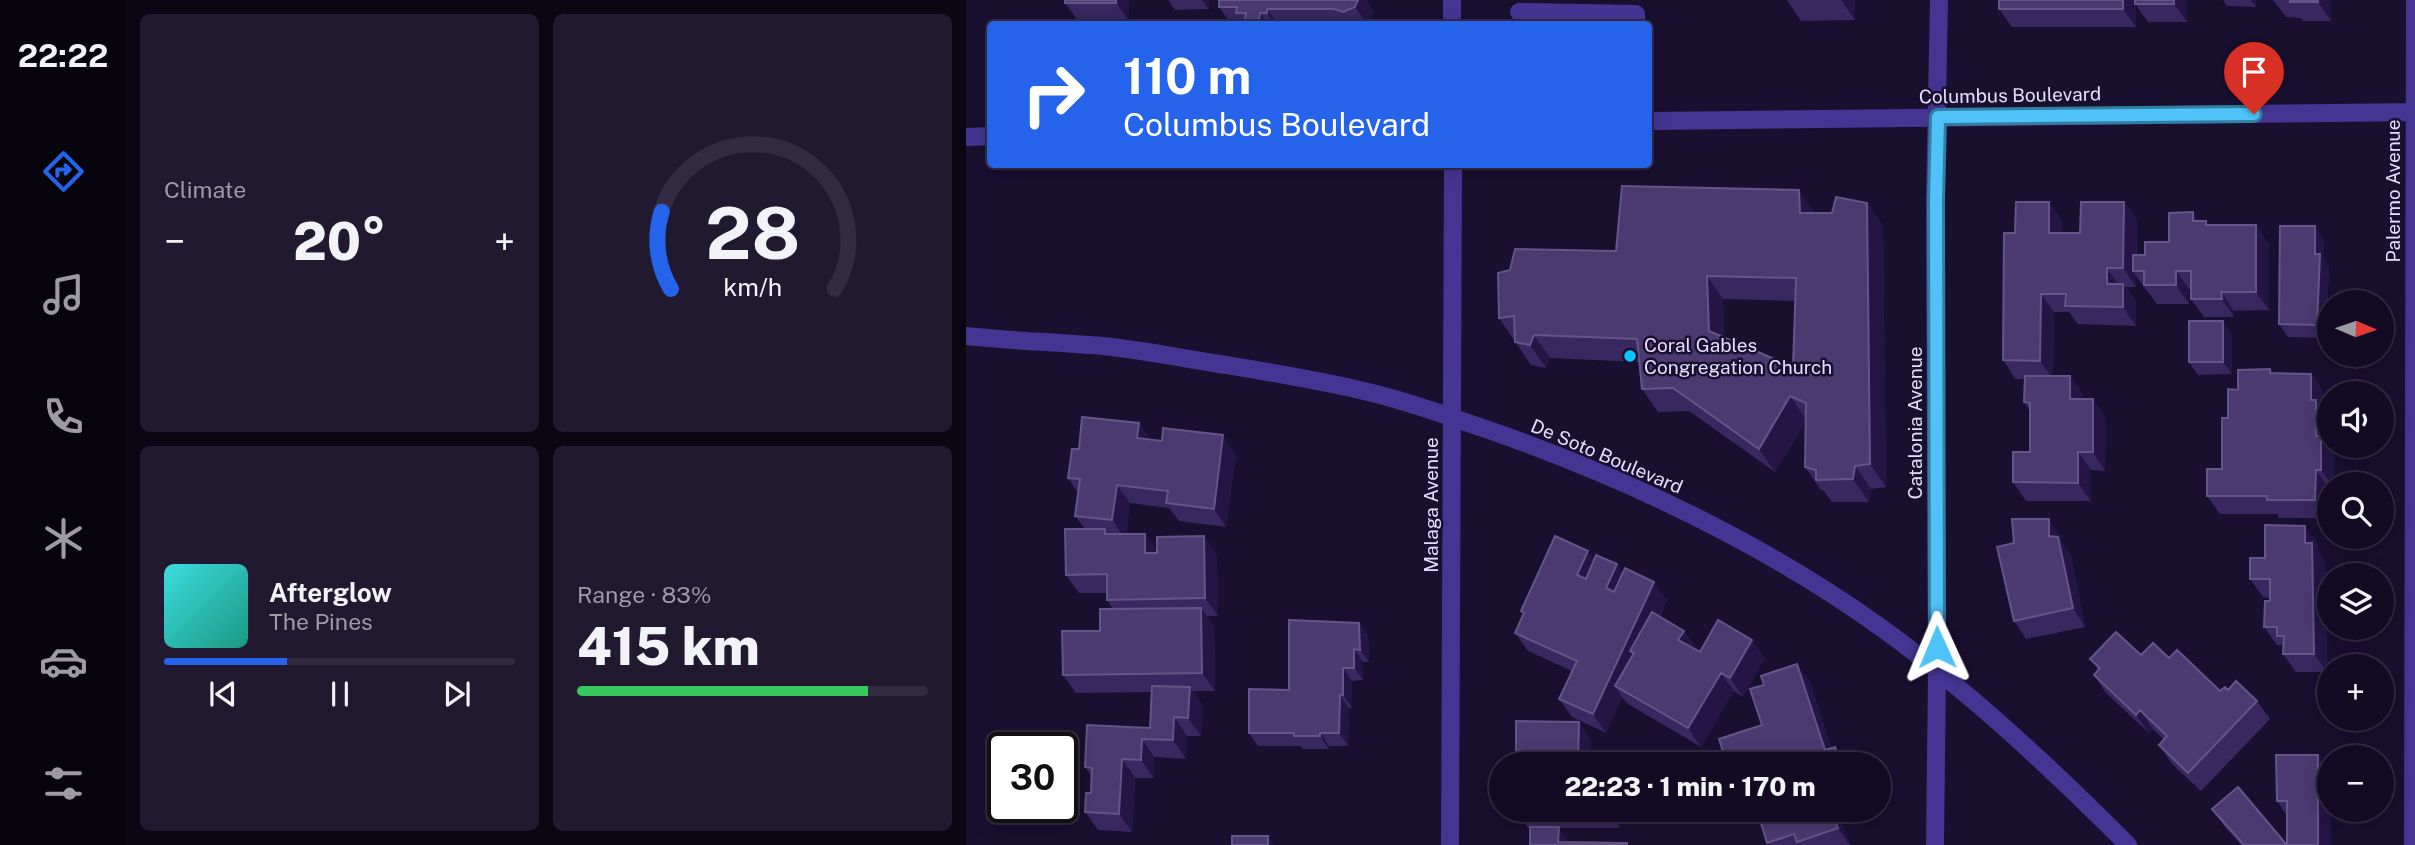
<!DOCTYPE html>
<meta charset="utf-8">
<style>
:root{--surface:#130b23;--page:#201930;--text:#f1f3f6;--muted:#9d9ba6;--line:#322b41;--accent:#2563eb}
body{margin:0;font-family:"Public Sans",sans-serif;background:var(--page);color:var(--text);height:100vh;display:flex;flex-direction:column;font-size:26px;white-space:nowrap}
*{box-sizing:border-box;margin:0}
p{font-size:23px;color:var(--muted)}
.icon{flex:none;width:38px;height:38px;fill:none;stroke:currentColor;stroke-width:2;stroke-linecap:round;stroke-linejoin:round}
.map{position:relative;flex:1;overflow:hidden}
.panel{display:flex;flex-direction:column;gap:14px;padding:14px;background:#0a0613;width:840px}
.panel>*{flex:none}
.banner{position:absolute;left:21px;top:21px;width:665px;height:147px;border-radius:7px;box-shadow:0 4px 18px #0003,0 0 0 2px var(--line);background:#2563eb;color:#fff;overflow:hidden}
.needle{width:46px;rotate:92deg}
.buttons{position:absolute;left:1351px;top:290px;display:grid;gap:14px}
.buttons a{display:grid;place-items:center;width:77px;height:77px;border-radius:50%;background:var(--surface);box-shadow:0 4px 18px #0003,0 0 0 2px var(--line);font-size:35px}
.speed{position:absolute;left:21px;top:732px;display:flex;gap:14px;font-size:35px;font-weight:700;text-align:center}
.speed>*{display:grid;place-content:center;width:91px;height:91px;border-radius:50%;background:var(--surface);box-shadow:0 4px 18px #0003,0 0 0 2px var(--line);line-height:1}
.speed .limit{border:4px solid #111;border-radius:10px;background:#fff;color:#111}
.pin{position:absolute;display:grid;place-items:center;width:60px;height:60px;color:#fff;margin:-72px -30px;border-radius:50% 50% 50% 0;rotate:-45deg;box-shadow:0 0 7px #0007}
.pin .icon{rotate:45deg}
.me{position:absolute;width:77px;margin:-38px;rotate:359deg;stroke-linejoin:round;filter:drop-shadow(0 0 5px #0008)}
.turn{display:flex;align-items:center;gap:24px;height:147px;padding:0 21px;font-size:32px}
.turn .icon{width:91px;height:91px;stroke-width:2.5}
.turn b{display:block;font-size:49px;line-height:60px}
.big{font-size:52px;font-weight:800;line-height:1.1}
.panel .widget{flex:1;display:flex;flex-direction:column;justify-content:center;gap:10px;min-width:0;padding:0 24px;border-radius:10px;background:var(--page)}
.panel .dial{align-items:center;gap:0}
.dial svg{height:182px;overflow:visible;fill:none;stroke:var(--line);stroke-width:7;stroke-linecap:round;text-anchor:middle}
.dial text{fill:var(--text);stroke:none}
.song{display:flex;align-items:center;gap:21px}
.cover{width:84px;height:84px;border-radius:10px;background:linear-gradient(135deg,hsl(180 70% 55%),hsl(170 70% 35%))}
.played{height:7px;border-radius:4px;background:linear-gradient(90deg,var(--accent) 35%,var(--line) 35%)}
.keys{display:flex;justify-content:space-around;direction:ltr}
.heat{display:flex;justify-content:space-between;align-items:center;font-size:38px;direction:ltr}
.charge{height:10px;border-radius:5px;background:linear-gradient(90deg,#34c759 83%,var(--line) 0)}
.panel .tiles{flex:1;display:grid;gap:14px;grid-template-columns:repeat(2,1fr)}
.trip{position:absolute;left:523px;top:752px;width:402px;height:70px;border-radius:35px;background:var(--surface);box-shadow:0 4px 18px #0003,0 0 0 2px var(--line);font-weight:800;line-height:70px;text-align:center}
main{display:flex;flex:1;min-height:0}
.menu{display:flex;flex-direction:column;width:126px;justify-content:space-around;align-items:center;background:#08040e;color:var(--muted)}
.menu .icon{width:49px;height:49px}
.menu .selected{color:var(--accent)}
.menu b{font-size:32px;color:var(--text)}
.map>svg:first-child{display:block}
.lines{fill:none;stroke-linecap:round;stroke-linejoin:round}
.service{stroke:#453593;stroke-width:18}
.minor{stroke:#453593;stroke-width:18}
.wall{fill:#39275f;fill-rule:evenodd}
.shaded-wall{fill:#241545}
.building{fill:#4b3a70;stroke:#645487;stroke-width:2;fill-rule:evenodd}
.route-casing{stroke:#337fa1;stroke-width:18}
.route{stroke:#4fc3f7;stroke-width:12}
.poi-dot{fill:#09c7ff;stroke:#190f2f;stroke-width:2.5}
.labels{text-anchor:middle;dominant-baseline:central;stroke-width:5;stroke-linejoin:round;paint-order:stroke}
.street-label{font-size:19px;fill:#e5ddff;stroke:#190f2f}
.poi-label{font-size:19px;fill:#e5ddff;stroke:#190f2f;text-anchor:start}
</style>
<main>
<nav class="menu">
<b>22:22</b>
<svg class="icon selected" aria-label="directions" viewBox="0 0 24 24"><path d="M12 3l9 9-9 9-9-9zM9 14v-3h6M13 9l2 2-2 2"/></svg>
<svg class="icon" aria-label="music" viewBox="0 0 24 24"><path d="M9 18V5l10-2v13"/><circle cx="6" cy="18" r="3"/><circle cx="16" cy="16" r="3"/></svg>
<svg class="icon" aria-label="phone" viewBox="0 0 24 24"><path d="M5 4h4l2 5-3 2q2 4 5 5l2-3 5 2v4C11 20 4 13 5 4z"/></svg>
<svg class="icon" aria-label="climate" viewBox="0 0 24 24"><path d="M12 3v18M4 7l16 10M4 17L20 7"/></svg>
<svg class="icon" aria-label="car" viewBox="0 0 24 24"><path d="M5 17H2v-5l4-1 3-4h7l3 4 3 1v5h-3M9 17h6M6 11h13"/><circle cx="7" cy="17" r="2"/><circle cx="17" cy="17" r="2"/></svg>
<svg class="icon" aria-label="filters" viewBox="0 0 24 24"><path d="M4 7h16M4 17h16"/><circle cx="9" cy="7" r="2"/><circle cx="15" cy="17" r="2"/></svg>
</nav>
<section class="panel">
<div class="tiles">
<div class="widget"><p>Climate</p>
<div class="heat"><a>−</a><b class="big">20°</b><a>+</a></div>
</div>
<div class="widget dial"><svg viewBox="0 0 100 80">
<path d="M14 69A42 42 0 1 1 86 69"/>
<path d="M14 69A42 42 0 0 1 10 35" stroke="#2563eb"/>
<text x="50" y="56" font-size="32" font-weight="700">28</text>
<text x="50" y="72" font-size="11">km/h</text>
</svg></div>
<div class="widget">
<div class="song"><i class="cover"></i><div><b>Afterglow</b><p>The Pines</p></div></div>
<div class="played"></div>
<div class="keys"><svg class="icon" aria-label="previous" viewBox="0 0 24 24"><path d="M18 5L8 12l10 7zM5 5v14"/></svg><svg class="icon" aria-label="pause" viewBox="0 0 24 24"><path d="M8 5v14M16 5v14"/></svg><svg class="icon" aria-label="next" viewBox="0 0 24 24"><path d="M6 5l10 7-10 7zM19 5v14"/></svg></div>
</div>
<div class="widget"><p>Range · 83%</p><b class="big">415 km</b><div class="charge"></div></div>
</div>
</section>
<div class="map">
<svg width="1449" height="845" viewBox="0 0 1449 845">
<rect width="100%" height="100%" fill="#190f2f"/>
<g class="lines">
<path class="service" d="M553 12 670 14V24"/>
<path class="minor" d="M486 0V24
M682 121 1449 112
M0 137 24 136
M0 336C46 341 91 342 137 346 176 350 215 358 254 364 303 372 353 380 402 392 442 401 481 416 520 429 660 478 796 542 917 629 1005 693 1085 768 1162 845
M484 845 487 164
M969 845 971 671 969 201 973 0
M1447 845 1449 0"/>
</g>
<path class="wall" d="M163 0V21H112L99 3Z
M202 0H243V9L209 10Z
M253 0H401L407 12 403 24H265L253 7Z
M821 0H889V20L835 21Z
M1221 0V22H1182L1170 5V27H1046L1033 9Z
M1257 0H1290V7L1261 6Z
M1307 0H1365V21H1337L1335 18 1320 17Z
M1158 202 1171 220V255H1179L1203 242 1232 221 1303 244V310L1268 311V317H1238L1225 299V289H1223V304H1191L1170 276V287H1160L1170 302V326L1112 324 1103 312H1088L1087 376H1104L1117 394V399L1140 418 1139 471 1125 470V501H1060L1047 482 1064 452V411L1058 402 1059 379H1049L1037 360 1049 233 1096 220V233H1114Z
M901 203 917 226 920 487 905 489 903 502H866L858 491 855 490 839 467 840 420 809 472 723 411 692 412 676 389 673 362 584 358 580 368 565 365 533 318 650 251 849 213H866ZM757 299 829 301 827 367 758 338Z
M1358 239V259L1363 267 1360 338 1322 337 1313 324Z
M1266 334V374L1232 375 1223 362Z
M1304 369 1307 373 1345 374 1357 392 1358 411 1363 419V446L1368 454V485H1363L1362 518H1313L1311 514H1254L1241 496 1256 469 1262 418 1272 390Z
M173 423 184 440 270 454 260 527 213 521 203 508 164 503 160 534H179L191 551 251 554 252 616H241L248 626 249 691H227L237 706 235 736H221L220 759 188 757V778H169L166 832 132 830 119 812 125 793 126 777 119 767 184 728 186 692 110 693 97 675 134 631 147 609 141 600V593H113L100 575 119 529 109 516 112 493 102 478 113 449Z
M1096 537V543L1105 555 1119 627 1060 639 1048 621Z
M1352 544V550L1359 561 1361 672H1330L1317 654V645H1311L1298 627 1304 598 1297 597 1284 579 1299 558Z
M628 560 651 564 657 572 701 600 694 617 718 631 731 649 730 650 734 652 799 658 777 697 768 691 735 747 662 704 656 697 640 733 606 717 593 699 606 671 562 651 549 633 557 615 555 611Z
M393 623 402 635 403 662H397V680L386 681V708H383L382 746H363V749H337L334 746H292L283 733 323 690Z
M1175 655 1203 658 1254 691 1262 690 1291 701 1304 719 1235 791 1206 764 1193 745 1198 740 1187 729 1183 733 1140 693 1128 675 1132 670 1124 659Z
M844 682 865 748 869 747 881 765H761L796 725Z
M613 722 625 740 556 759 550 751Z
M1310 755 1365 810V845H1321V816L1311 801Z
M1246 809 1321 845H1275L1259 827Z
M550 810H654V828H593L603 842 661 843 663 845H564V828H562Z
M778 810H872L884 845H803L793 818 785 821Z"/>
<path class="shaded-wall" d="M150 0H163V21L150 3Z
M236 0H243V9Z
M392 0H401L407 12 403 24H401L389 7Z
M875 0H889V20Z
M1157 0H1170V27L1157 9Z
M1208 0H1221V22L1208 4Z
M1285 0H1290V7Z
M1352 0H1365V21L1352 2Z
M301 9 312 24H309L301 13Z
M294 13 302 24H296L293 20Z
M833 190 849 213H834Z
M1083 202 1096 220V251L1083 233Z
M1158 202 1171 220 1170 271H1167L1170 276V287L1157 268Z
M901 203 917 226 920 487 904 464Z
M1227 212 1239 231 1227 221Z
M1290 225 1303 244V310L1290 292Z
M1349 226 1358 239V259L1363 267 1360 338 1351 325Z
M1141 268 1154 287 1141 284Z
M1210 271 1223 289V304L1210 285Z
M741 276 757 299 759 354 743 331Z
M1157 284 1170 302V326L1157 307Z
M1255 292 1268 311V317L1256 299Z
M1075 294 1088 312 1087 379 1074 361Z
M1257 321 1266 334V374L1257 362Z
M568 335 584 358 580 368 564 345Z
M1345 374 1357 392 1358 411 1363 419V446L1368 454V485H1366L1355 470 1345 400Z
M1104 376 1117 394V417L1104 399Z
M824 396 840 419 809 472 793 449Z
M1127 399 1140 418 1139 471 1127 452Z
M173 423 185 442 171 438Z
M257 435 270 454 260 527 248 509Z
M1112 452 1125 470V501L1112 483Z
M889 466 905 489 903 502 887 479Z
M1350 470 1363 488 1362 518 1349 500Z
M151 485 164 503 159 539 146 520Z
M1083 519 1096 537V543L1105 555 1119 627 1107 608 1083 536Z
M1339 526 1352 544V550L1359 561 1361 672 1348 654 1339 543Z
M179 534 192 552V571L179 553Z
M238 536 251 554 252 616 239 598Z
M622 551 635 569 623 593 611 575Z
M651 564 664 583 653 606 640 588Z
M688 582 701 600 673 661 668 653 664 651 672 663 649 686 656 697 640 733 627 714Z
M235 608 248 626 249 691 236 673Z
M393 623 402 635 403 662 394 650Z
M718 631 731 649 725 658 712 640Z
M786 640 799 658 777 697 764 678Z
M388 649 397 662V680L388 668Z
M831 664 844 682 870 765 859 750Z
M377 668 386 681V708L377 695Z
M755 673 768 691 735 747 722 728Z
M224 687 237 706 235 736 222 718Z
M374 695 383 708 382 746 373 733Z
M1174 710 1187 729 1183 733 1170 715Z
M208 717 221 736 220 759 207 740Z
M613 722 625 740V765H612Z
M354 733 363 746V749L354 736Z
M176 739 188 757V778L175 760Z
M869 747 881 765H875Z
M1352 755 1363 771V810H1365V845H1352Z
M156 759 169 778 166 832 153 814Z
M642 810H654V828Z
M866 810H872L884 845 872 828Z
M593 827 605 845 592 842Z
M302 836 308 845H302Z"/>
<path class="building" d="M99 0H150V3H99Z
M253 0H392L389 7 377 12 368 9H301V13H294L293 20H279L280 13H270L271 7H253Z
M1033 0H1157V9H1033Z
M1169 0H1208V4H1169Z
M1324 0H1352V2H1324Z
M656 186 833 190 834 213H866L870 197 901 203 904 464 889 466 887 479 850 480V470L839 467 840 403 824 396 793 449 707 388 676 389 671 339 568 335 564 345 549 342 548 316 533 318 532 273 544 270 549 249 650 251ZM741 276 830 278 827 367 743 331Z
M1050 202H1083V233H1114L1115 202H1158L1157 268H1141V284H1157V307L1099 306 1100 294H1075L1074 361 1037 360 1038 233H1049Z
M1227 212V221H1240V225H1290V292H1255L1256 299H1225V271H1210V285H1178V271H1167V255H1179V242H1203V213Z
M1314 226H1349V254H1354L1351 325 1313 324Z
M1223 321H1257V362H1223Z
M1304 369V373L1345 374V400H1350V436H1355V470H1350L1349 500H1301V496H1241V469H1256V418H1262V389L1272 390V370Z
M1059 376H1104V399H1127V452H1112V483L1047 482V452H1064V403L1058 402Z
M116 417 173 423 171 438 196 441 197 428 257 435 248 509 200 503 202 491 151 485 146 520 109 516 114 479 102 478 106 449H113Z
M1046 519H1083V536L1092 537 1107 608 1048 621 1031 547 1048 543Z
M1299 525 1339 526V543H1346L1348 654H1317L1318 636H1311V627H1298L1299 601H1304V579H1284V558H1299Z
M99 529H139V534H179V553H191V537L238 536 239 598 141 600V574L100 575Z
M589 536 622 551 611 575 620 579 630 555 651 564 640 588 648 592 659 568 688 582 627 714 593 699 611 661 549 633 558 613 555 611Z
M235 608 236 673 97 675 96 631H134V609Z
M686 612 718 631 712 640 734 652 752 620 786 640 764 678 755 673 722 728 649 686 668 653 664 651Z
M323 620 393 623 394 650 388 649V668H377V695H374L373 733H354V736H328V733H283V689L323 690Z
M1150 632 1175 655 1187 643 1203 658 1211 650 1254 691 1259 687 1262 690 1270 681 1291 701 1222 773 1193 745 1201 736 1174 710 1170 715 1128 675 1134 668 1124 659Z
M831 664 859 750 869 747 875 765H805L802 755 800 756 803 765H785L784 761 774 765H761L753 739 796 725 784 689 798 685 795 676Z
M186 686 224 687 222 718 208 717 207 740 176 739 175 760 156 759 153 814 119 812 120 793H125L126 768 119 767 121 725 184 728Z
M550 721 613 722 612 765H556V751H550Z
M1310 755H1352V845H1321V801H1311Z
M1272 787 1321 845H1278L1246 809Z
M791 810H866L872 828 831 842 828 834 801 843Z
M564 827H593L592 842 661 843V845H564Z
M266 836H302V845H266Z"/>
<g class="lines">
<defs>
<path id="route" d="M971 647 970 201 972 117 1288 114"/>
</defs>
<use href="#route" class="route-casing"/>
<use href="#route" class="route"/>
</g>
<circle class="poi-dot" cx="664" cy="356" r="7"/>
<g class="labels">
<g class="street-label">
<text transform="translate(1044 95) rotate(-1)">Columbus Boulevard</text>
<text transform="translate(1427 191) rotate(-90)">Palermo Avenue</text>
<text transform="translate(949 423) rotate(-90)">Catalonia Avenue</text>
<text transform="translate(641 456) rotate(23)">De Soto Boulevard</text>
<text transform="translate(465 505) rotate(-90)">Malaga Avenue</text>
</g>
<g class="poi-label">
<text x="678" y="345">Coral Gables<tspan x="678" dy="22">Congregation Church</tspan></text>
</g>
</g>
</svg>
<div class="buttons">
<a><svg class="needle" viewBox="-14 -14 28 28"><path d="M0-13l5 13h-10z" fill="#e53935"/><path d="M0 13l5-13h-10z" fill="#9d9ba6"/></svg></a>
<a><svg class="icon" aria-label="sound" viewBox="0 0 24 24"><path d="M4 9h4l5-4v14l-5-4H4zM17 9q2 3 0 6"/></svg></a>
<a><svg class="icon" aria-label="search" viewBox="0 0 24 24"><circle cx="10" cy="10" r="6"/><path d="M15 15l6 6"/></svg></a>
<a><svg class="icon" aria-label="layers" viewBox="0 0 24 24"><path d="M12 4l9 5-9 5-9-5zM3 14l9 5 9-5"/></svg></a>
<a>+</a>
<a>−</a>
</div>
<div class="speed"><div class="limit">30</div></div>
<div class="pin" style="left:1288px;top:114px;background:#d93025"><svg class="icon" aria-label="arrive" viewBox="0 0 24 24"><path d="M6 21V4h12l-3 4 3 4H6"/></svg></div>
<svg class="me" style="left:971px;top:647px" viewBox="-20 -20 40 40"><path d="M0-17L14 15 0 8-14 15z" fill="#4fc3f7" stroke="#fff" stroke-width="4"/></svg>
<div class="trip">22:23 · 1 min · 170 m</div>
<div class="banner">
<div class="turn"><svg class="icon" aria-label="right" viewBox="0 0 24 24"><path d="M7 20v-9h11M14 6l5 5-5 5"/></svg><div><b>110 m</b>Columbus Boulevard</div></div>
</div>
</div>
</main>
